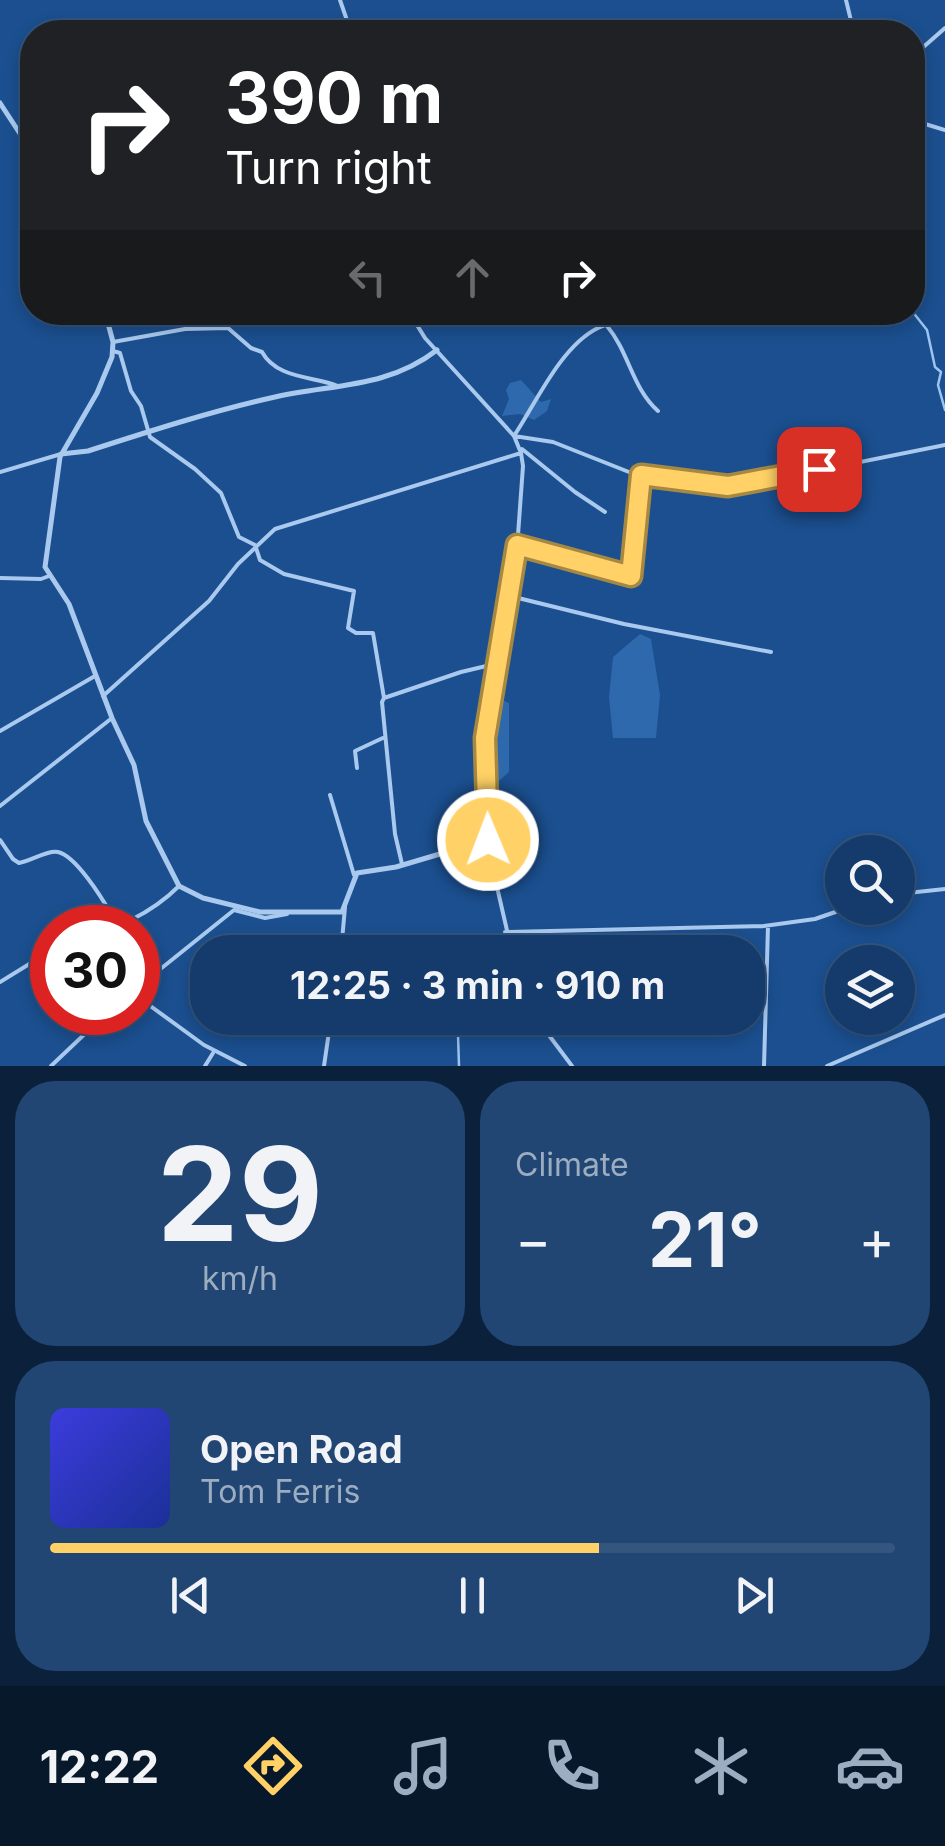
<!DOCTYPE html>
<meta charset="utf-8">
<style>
:root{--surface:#143b6b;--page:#214673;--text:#f1f3f6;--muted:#9dadc1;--line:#33557e;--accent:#ffd166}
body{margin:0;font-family:Inter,sans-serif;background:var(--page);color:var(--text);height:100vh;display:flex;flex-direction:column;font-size:38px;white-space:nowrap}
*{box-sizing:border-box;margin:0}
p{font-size:32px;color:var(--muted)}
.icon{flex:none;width:55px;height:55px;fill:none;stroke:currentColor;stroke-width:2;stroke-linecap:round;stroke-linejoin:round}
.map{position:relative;height:1066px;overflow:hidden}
.sheet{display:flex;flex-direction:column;gap:15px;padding:15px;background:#0b203b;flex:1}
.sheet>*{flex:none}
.top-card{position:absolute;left:20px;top:20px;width:905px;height:305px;border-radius:40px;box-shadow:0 5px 15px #0003,0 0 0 2px var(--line);background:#202124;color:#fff;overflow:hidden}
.fabs{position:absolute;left:825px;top:835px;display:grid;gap:20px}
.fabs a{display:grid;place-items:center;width:90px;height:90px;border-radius:50%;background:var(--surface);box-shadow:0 5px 15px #0003,0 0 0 2px var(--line);font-size:50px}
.speed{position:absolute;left:30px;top:905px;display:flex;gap:20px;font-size:50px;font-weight:700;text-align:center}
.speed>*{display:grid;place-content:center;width:130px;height:130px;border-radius:50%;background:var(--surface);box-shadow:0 5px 15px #0003,0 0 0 2px var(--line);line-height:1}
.speed .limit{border:15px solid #d22;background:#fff;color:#111}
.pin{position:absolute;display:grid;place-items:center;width:85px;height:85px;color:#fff;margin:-42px;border-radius:20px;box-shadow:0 5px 15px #0006}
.me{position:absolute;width:110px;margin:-55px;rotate:359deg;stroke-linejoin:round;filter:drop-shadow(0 0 8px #0008)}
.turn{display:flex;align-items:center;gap:35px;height:210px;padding:0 40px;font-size:45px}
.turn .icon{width:130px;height:130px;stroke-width:2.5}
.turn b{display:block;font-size:70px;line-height:85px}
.lanes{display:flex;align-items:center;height:95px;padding:0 40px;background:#0003;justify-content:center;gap:50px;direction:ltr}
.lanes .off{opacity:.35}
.big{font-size:75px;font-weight:700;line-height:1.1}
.sheet .tile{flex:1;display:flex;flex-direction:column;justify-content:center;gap:15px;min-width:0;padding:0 35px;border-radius:40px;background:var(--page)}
.sheet .dial{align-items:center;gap:0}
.dial b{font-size:130px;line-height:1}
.song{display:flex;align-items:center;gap:30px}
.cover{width:120px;height:120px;border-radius:15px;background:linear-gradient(135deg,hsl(240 70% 55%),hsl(230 70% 35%))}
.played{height:10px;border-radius:5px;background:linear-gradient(90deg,var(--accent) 65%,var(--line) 65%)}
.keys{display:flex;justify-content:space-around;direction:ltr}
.heat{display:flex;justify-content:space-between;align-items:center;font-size:55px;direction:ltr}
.sheet .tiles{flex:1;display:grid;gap:15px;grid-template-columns:1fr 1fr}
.tile:last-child{grid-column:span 2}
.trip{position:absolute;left:190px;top:935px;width:575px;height:100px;border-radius:40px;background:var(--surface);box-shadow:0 5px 15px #0003,0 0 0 2px var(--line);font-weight:700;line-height:100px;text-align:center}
.tab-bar{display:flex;height:160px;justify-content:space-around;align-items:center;background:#08182b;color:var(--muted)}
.tab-bar .icon{width:70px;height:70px}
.tab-bar .current{color:var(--accent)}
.tab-bar b{font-size:45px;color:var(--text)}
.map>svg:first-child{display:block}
.green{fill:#2e69ad}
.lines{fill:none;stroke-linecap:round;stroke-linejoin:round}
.stream{stroke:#9cc4f0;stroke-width:2.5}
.minor{stroke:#a9c9ee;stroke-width:4}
.tertiary{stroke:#a9c9ee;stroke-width:5}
.route-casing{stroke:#a68842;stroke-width:25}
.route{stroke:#ffd166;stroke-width:18}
</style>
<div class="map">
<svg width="945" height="1066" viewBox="0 0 945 1066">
<rect width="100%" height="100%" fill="#1b4f8f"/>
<path class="green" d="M521 380 541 402 551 399 547 411 534 420 520 414 502 416 509 399 506 390 510 383Z
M640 634 651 639 660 695 656 738H613L609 697 613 657Z
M492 696 509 703V772L493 786 475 760 477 730Z"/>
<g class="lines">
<path class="stream" d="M912 311 927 330 935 367 941 372 938 385 945 410
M459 1066 458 1034 463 1027H479"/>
<path class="minor" d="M340 0 351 32
M846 0 853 29
M912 57 945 28
M912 120 945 130
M409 312 425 338 514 436 521 453 523 466 518 535 484 749 488 848 512 952
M644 312C629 317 612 322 598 328 561 346 536 403 514 436L553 442 634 474 708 486 751 484 945 445
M607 326C629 352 632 388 658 411
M113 342 185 329 228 328 251 348 262 352C277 379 313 376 338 386
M113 351 120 353 131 391 141 406 150 437 195 469 221 493 239 537 255 545 260 560 284 574 354 591 348 628 356 633H373L384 698
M522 449 575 492 605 512
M0 472 61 454
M517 545 631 576 641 475
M0 578 41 579 49 576
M510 596 624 624 771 652
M103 696 209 601 238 564 275 529 521 453
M0 731 95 676
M357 768 355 751 385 737
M330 795 354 875
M0 806 112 718
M0 840 13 859 19 863C31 861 47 850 58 852 76 856 102 898 111 914
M402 864 395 834 382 702 384 698 461 672 499 663
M898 894 945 889
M89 928 111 914 131 920C149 911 165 900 179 886
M505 932 764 926 815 919 847 908
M341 952 345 907
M0 982 52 950
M138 987 234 910 265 918 287 914
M138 997 204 1045 245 1066
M536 1018 572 1066
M51 1066 108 1012
M205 1066 213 1053
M324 1066 331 1018
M764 1066 768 926
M827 1066 945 1015"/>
<path class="tertiary" d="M0 103 32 152
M105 312 113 342 112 357 97 393 60 457 45 567 69 604 112 718 134 765 146 821 179 886 203 898 260 912H342L357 873 396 867 487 840
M61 454 88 451C150 431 212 411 275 397 333 384 388 388 437 350"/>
</g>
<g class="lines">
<defs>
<path id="route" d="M488 840 485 738 517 545 631 576 641 475 728 486 819 469"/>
</defs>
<use href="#route" class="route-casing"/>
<use href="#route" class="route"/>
</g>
</svg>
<div class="fabs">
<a><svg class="icon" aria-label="search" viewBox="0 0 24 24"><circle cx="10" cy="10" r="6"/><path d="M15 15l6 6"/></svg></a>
<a><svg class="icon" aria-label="layers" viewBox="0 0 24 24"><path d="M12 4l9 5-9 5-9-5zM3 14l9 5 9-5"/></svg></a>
</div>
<div class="speed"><div class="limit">30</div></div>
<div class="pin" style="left:819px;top:469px;background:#d93025"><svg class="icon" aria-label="arrive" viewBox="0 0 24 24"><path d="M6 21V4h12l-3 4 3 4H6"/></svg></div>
<svg class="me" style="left:488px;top:840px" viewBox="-20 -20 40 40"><circle r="17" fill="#ffd166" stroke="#fff" stroke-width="3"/><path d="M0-11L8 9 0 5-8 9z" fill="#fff"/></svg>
<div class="trip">12:25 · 3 min · 910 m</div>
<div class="top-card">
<div class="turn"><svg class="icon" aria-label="right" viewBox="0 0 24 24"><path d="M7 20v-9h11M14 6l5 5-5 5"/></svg><div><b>390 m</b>Turn right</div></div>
<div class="lanes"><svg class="icon off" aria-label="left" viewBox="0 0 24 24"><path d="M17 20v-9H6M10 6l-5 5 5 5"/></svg><svg class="icon off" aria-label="ahead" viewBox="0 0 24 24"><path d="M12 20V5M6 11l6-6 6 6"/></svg><svg class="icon" aria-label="right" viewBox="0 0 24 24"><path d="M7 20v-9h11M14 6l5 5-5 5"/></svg></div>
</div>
</div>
<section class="sheet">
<div class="tiles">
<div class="tile dial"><b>29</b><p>km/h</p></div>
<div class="tile"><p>Climate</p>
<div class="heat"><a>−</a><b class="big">21°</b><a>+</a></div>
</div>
<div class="tile">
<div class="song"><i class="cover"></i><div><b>Open Road</b><p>Tom Ferris</p></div></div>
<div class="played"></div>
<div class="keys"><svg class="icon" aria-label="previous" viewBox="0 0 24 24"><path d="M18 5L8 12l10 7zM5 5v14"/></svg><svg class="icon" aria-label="pause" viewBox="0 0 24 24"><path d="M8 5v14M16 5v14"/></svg><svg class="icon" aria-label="next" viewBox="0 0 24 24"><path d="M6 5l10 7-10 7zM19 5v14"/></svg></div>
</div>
</div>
</section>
<nav class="tab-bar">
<b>12:22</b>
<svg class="icon current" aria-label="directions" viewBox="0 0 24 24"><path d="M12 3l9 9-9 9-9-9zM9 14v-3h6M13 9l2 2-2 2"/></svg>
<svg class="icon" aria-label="music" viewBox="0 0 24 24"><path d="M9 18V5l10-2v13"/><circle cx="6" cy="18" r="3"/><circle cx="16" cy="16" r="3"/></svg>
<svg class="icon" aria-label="phone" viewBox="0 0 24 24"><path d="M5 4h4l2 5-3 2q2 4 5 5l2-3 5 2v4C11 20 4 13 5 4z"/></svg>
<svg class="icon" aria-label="climate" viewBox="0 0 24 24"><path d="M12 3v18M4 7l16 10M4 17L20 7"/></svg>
<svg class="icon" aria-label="car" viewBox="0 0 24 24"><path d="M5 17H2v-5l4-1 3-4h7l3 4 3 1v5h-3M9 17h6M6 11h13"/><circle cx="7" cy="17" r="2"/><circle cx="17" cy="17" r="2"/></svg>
</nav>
